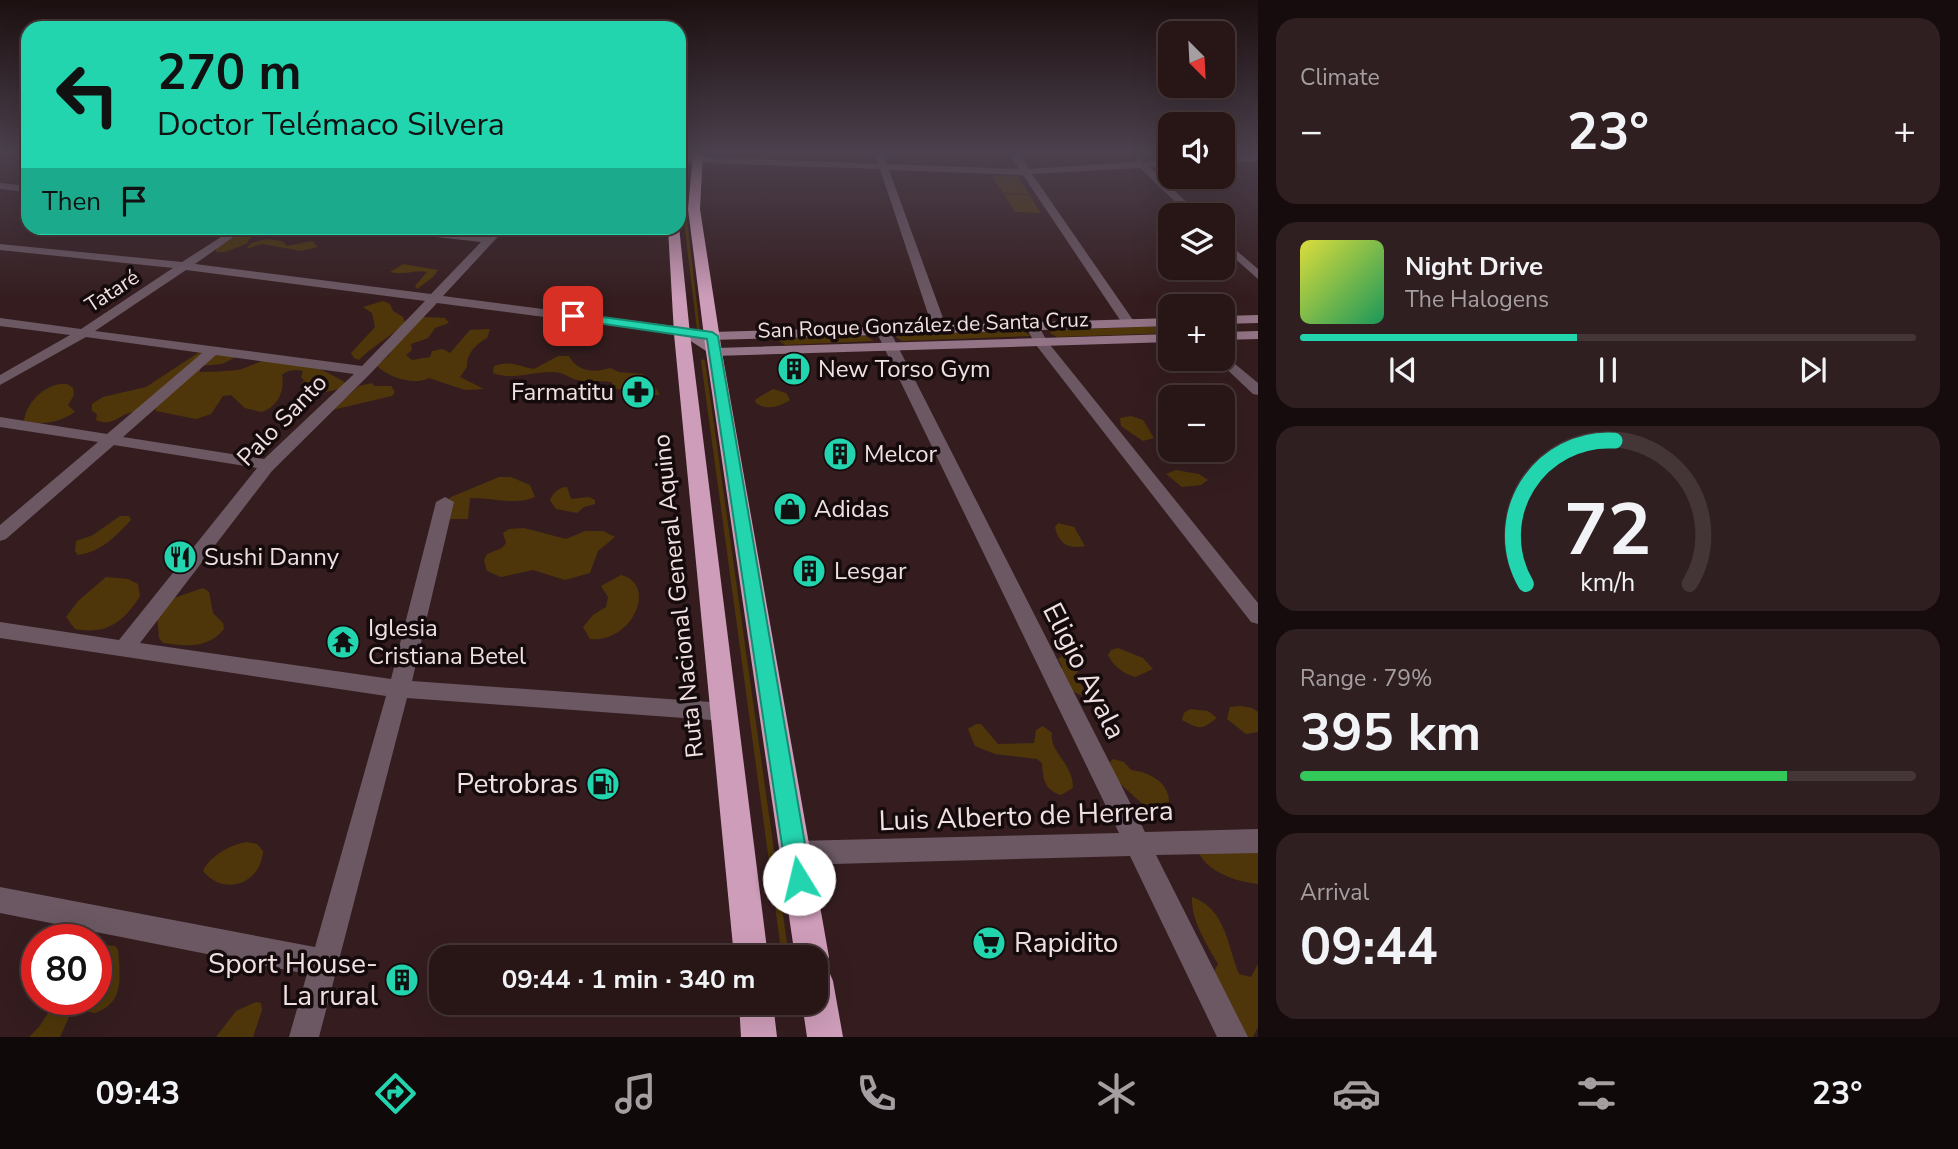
<!DOCTYPE html>
<meta charset="utf-8">
<style>
:root{--surface:#281617;--page:#301f20;--text:#f1f3f6;--muted:#a59fa1;--line:#443536;--accent:#23d5af}
body{margin:0;font-family:"Nunito Sans",sans-serif;background:var(--page);color:var(--text);height:100vh;display:flex;flex-direction:column;font-size:26px;white-space:nowrap}
*{box-sizing:border-box;margin:0}
p{font-size:23px;color:var(--muted)}
.icon{flex:none;width:38px;height:38px;fill:none;stroke:currentColor;stroke-width:2;stroke-linecap:round;stroke-linejoin:round}
.map{position:relative;flex:1;overflow:hidden}
.side{display:flex;flex-direction:column;gap:18px;padding:18px;background:#160c0d;width:700px}
.side>*{flex:none}
.hud{position:absolute;left:21px;top:21px;width:665px;height:214px;border-radius:21px;box-shadow:0 7px 28px #0002,0 0 0 2px var(--line);background:#23d5af;color:#111;overflow:hidden}
.needle{width:46px;rotate:156deg}
.fabs{position:absolute;left:1158px;top:21px;display:grid;gap:14px}
.fabs a{display:grid;place-items:center;width:77px;height:77px;border-radius:14px;background:var(--surface);box-shadow:0 7px 28px #0002,0 0 0 2px var(--line);font-size:35px}
.speed{position:absolute;left:21px;top:924px;display:flex;gap:14px;font-size:35px;font-weight:700;text-align:center}
.speed>*{display:grid;place-content:center;width:91px;height:91px;border-radius:50%;background:var(--surface);box-shadow:0 7px 28px #0002,0 0 0 2px var(--line);line-height:1}
.speed .limit{border:10px solid #d22;background:#fff;color:#111}
.pin{position:absolute;display:grid;place-items:center;width:60px;height:60px;color:#fff;margin:-30px;border-radius:14px;box-shadow:0 4px 10px #0006}
.me{position:absolute;width:77px;margin:-38px;rotate:351deg;stroke-linejoin:round;filter:drop-shadow(0 0 5px #0008)}
.turn{display:flex;align-items:center;gap:24px;height:147px;padding:0 21px;font-size:32px}
.turn .icon{width:91px;height:91px;stroke-width:2.5}
.turn b{display:block;font-size:49px;line-height:60px}
.then{display:flex;align-items:center;height:66px;padding:0 21px;background:#0003;gap:14px;font-size:26px}
.big{font-size:52px;font-weight:700;line-height:1.1}
.side .tile{flex:1;display:flex;flex-direction:column;justify-content:center;gap:10px;min-width:0;padding:0 24px;border-radius:21px;background:var(--page)}
.side .dial{align-items:center;gap:0}
.dial svg{height:182px;overflow:visible;fill:none;stroke:var(--line);stroke-width:7;stroke-linecap:round;text-anchor:middle}
.dial text{fill:var(--text);stroke:none}
.song{display:flex;align-items:center;gap:21px}
.cover{width:84px;height:84px;border-radius:10px;background:linear-gradient(135deg,hsl(60 70% 55%),hsl(150 70% 35%))}
.played{height:7px;border-radius:4px;background:linear-gradient(90deg,var(--accent) 45%,var(--line) 45%)}
.keys{display:flex;justify-content:space-around;direction:ltr}
.heat{display:flex;justify-content:space-between;align-items:center;font-size:38px;direction:ltr}
.charge{height:10px;border-radius:5px;background:linear-gradient(90deg,#34c759 79%,var(--line) 0)}
.trip{position:absolute;left:429px;top:945px;width:399px;height:70px;border-radius:21px;background:var(--surface);box-shadow:0 7px 28px #0002,0 0 0 2px var(--line);font-weight:700;line-height:70px;text-align:center}
.tab-bar{display:flex;height:112px;justify-content:space-around;align-items:center;background:#100909;color:var(--muted)}
.tab-bar .icon{width:49px;height:49px}
.tab-bar .on{color:var(--accent)}
.tab-bar b{font-size:32px;color:var(--text)}
main{display:flex;flex:1;min-height:0}
.map>svg:first-child{display:block}
.green{fill:#4e360a}
.lines{fill:none;stroke-linecap:round;stroke-linejoin:round}
.street{fill:#6b5863;fill-rule:evenodd}
.secondary{fill:#937486;fill-rule:evenodd}
.highway{fill:#ce9db9;fill-rule:evenodd}
.route{fill:#23d5af;stroke:#178a72;stroke-width:2}
.labels{text-anchor:middle;dominant-baseline:central;stroke-width:7;stroke-linejoin:round;paint-order:stroke}
.far-street-label{font-size:21px;fill:#f1e0e1;stroke:#150b0c}
.poi-label{font-size:24px;fill:#f1e0e1;stroke:#150b0c;text-anchor:start}
.street-label{font-size:24px;fill:#f1e0e1;stroke:#150b0c}
.near-street-label{font-size:28px;fill:#f1e0e1;stroke:#150b0c}
.near-poi-label{font-size:28px;fill:#f1e0e1;stroke:#150b0c;text-anchor:end}
</style>
<main>
<div class="map">
<svg width="1258" height="1037" viewBox="0 0 1258 1037">
<rect width="100%" height="100%" fill="#351d1f"/>
<path class="green" d="M686 168V212L700 330H697L683 213Z
M992 176H1017L1029 194 1003 193Z
M1004 194 1029 195 1041 213 1015 212Z
M243 228H258L246 244 225 252H216V248Z
M266 239 282 241 287 246 312 241 318 247 301 251 262 244 246 249 251 243Z
M403 264 438 270 433 277 417 289 415 286 427 272C417 269 404 276 390 272Z
M383 301 390 304 393 311 403 317 405 322C397 333 372 346 359 360L354 358 351 353 375 327 372 313 363 307Z
M423 317 445 318 449 323 435 328 428 338 411 344 412 350 406 355 412 360 430 357 432 351 443 349 450 353 470 330 490 329 487 338C475 345 466 354 467 367L460 377 484 389 465 390 429 378C414 386 388 377 377 366L390 354 392 345Z
M1171 326V333L1057 337 1050 333 1052 330Z
M940 329 951 330 955 333 1023 331 1031 336 902 341 896 337 898 335 935 334Z
M866 336 874 341 785 345 779 341 781 338Z
M201 351 242 354 222 364 200 366V372C210 372 229 371 238 370 250 367 262 359 275 359 301 358 331 373 351 386L310 396 300 386 304 380 301 377 303 371C296 369 287 370 282 375 285 391 278 407 261 412L245 408 231 395 223 396 211 414 196 419 156 411 155 407C146 410 130 411 122 416 113 421 108 425 96 420L97 414 92 411V404L103 397 146 387Z
M558 356H569C577 372 594 373 610 368L619 372 643 374 644 387 656 388 660 395C642 396 629 388 611 389L612 382C600 380 585 383 574 379 567 376 562 372 553 372 532 371 514 381 493 373L494 366C510 360 518 366 534 369Z
M703 359 705 361 789 957H782L701 361Z
M372 383 374 386H391L395 392 392 396 332 410 359 386Z
M60 384H67L73 388 74 395 68 405 75 412C58 423 44 425 24 421 26 404 42 387 60 384Z
M773 389 786 393 790 400C780 407 764 411 755 402L756 399Z
M1131 416 1143 420 1154 438 1143 441 1121 426 1120 418Z
M1176 470 1199 474 1208 480 1201 485 1182 487 1166 474Z
M499 477H511L530 485 535 497C515 506 490 497 470 498L468 519H448L446 502 451 497Z
M567 487 571 499 589 497 595 500V504L584 507 577 513 556 509 550 500C553 493 559 487 567 487Z
M120 516H129L131 520C116 536 101 552 78 555L75 551 76 541 93 535Z
M1058 523 1074 527 1085 546C1069 550 1058 543 1055 527Z
M524 528 566 539 585 531H603L615 537 598 551 590 573 565 580 533 570 501 577 487 571 484 560 487 554 502 548 506 543 503 533 509 529Z
M621 575C658 584 633 643 590 639L583 627 593 615 606 607 608 597 601 586Z
M106 577 128 579 138 584 140 596C124 622 106 635 75 629L66 617 78 601Z
M203 588 209 592 213 613 223 623 224 629C208 649 186 646 163 643L159 638 157 615 174 598Z
M1118 648 1143 658 1153 669 1135 677C1123 673 1114 667 1108 655L1111 650Z
M1070 650 1080 655 1081 668 1075 675 1088 695 1085 697 1074 692 1062 681V666L1058 659Z
M1241 706 1252 708 1258 712V732L1246 734 1227 719 1230 707Z
M1190 709 1208 711 1217 718C1200 730 1202 730 1182 720L1184 713Z
M976 724H981L998 744 1034 743 1036 730 1043 726 1052 733C1049 752 1073 763 1073 788L1061 795C1044 790 1043 778 1042 763L1037 759 995 754 975 746 968 729Z
M1113 759 1124 762 1131 770C1149 772 1169 782 1169 802L1154 810 1148 809 1115 779 1110 762Z
M246 842 257 844 263 851C261 884 224 897 203 871 210 856 230 845 246 842Z
M1198 850 1258 851V884C1238 882 1205 872 1198 850Z
M1192 897C1226 909 1227 945 1239 974L1251 977 1258 964V1027L1253 1037H1242L1241 1024 1222 1001 1213 973 1218 964C1207 944 1191 921 1192 897Z
M104 945 115 946 118 950C120 976 125 1003 95 1013L77 1010 70 1015 60 1037H29L39 1027 57 999H96V948Z
M256 1002 261 1003 262 1010 253 1037H216L236 1011Z"/>
<g class="lines">
<path class="street" d="M875 153H884L887 164 1019 169 1009 153H1018L1029 169 1134 162 1138 158 1144 162 1171 160V166L1150 167 1200 215H1189L1140 168 1032 174 1135 323 1129 327 1124 326 1023 175 889 170 947 329 940 333 933 329 880 169 679 162V156L878 164Z
M1258 155V161L1223 163V157Z
M0 183 28 186V192L0 189Z
M235 228H246L195 264 431 294 481 242 382 231 377 228H407L487 236 495 228H506L443 296 682 327 689 331 682 335 437 303 370 374 272 471 140 643 391 679 436 502 445 497 454 502 412 681 725 703 733 706 736 712 733 718 725 721 407 698 319 1037H289L307 974 0 913V887L315 947 386 696 0 638V622L119 640 257 468 114 445 6 539 0 541V525L98 442 0 427V417L107 434 202 353 86 337 0 385V375L70 335 0 326V318L81 329 173 268 0 250V244L182 262ZM186 270 425 301 362 366 95 331ZM216 355 354 374 264 459 123 437Z
M1223 239 1258 269V279L1223 248Z
M1032 322 1037 323 1047 341 1258 603V624L1251 622 1036 345 1025 326Z
M883 327 890 331 1145 832 1258 829V853L1156 855 1248 1037H1217L1130 856 795 865 786 861 782 853 786 845 795 841 1119 833 876 331Z
M1223 354 1258 383V395L1253 394 1218 361 1217 359H1223Z"/>
<path class="secondary" d="M1258 315V323L1223 324V316Z
M1171 318V326L712 340 702 338 717 348 1171 334V342L714 356 675 331 682 327 691 331 696 329 712 332Z
M1258 331V339L1223 340V332Z"/>
<path class="highway" d="M679 153H685L679 158Z
M693 153H703L700 209 722 352 829 957 824 967 828 969 833 981 843 1037H807L802 1003H816V957H795L706 352 688 209Z
M679 226 690 334 768 957H734L674 334 668 228Z
M739 1003H773L777 1037H741Z"/>
</g>
<linearGradient id="sky" x2="0" y2="1"><stop stop-color="#1d1011"/><stop offset="0.51" stop-color="#4b404d"/><stop offset="1" stop-color="#4b404d" stop-opacity="0"/></linearGradient>
<rect width="1258" height="299" fill="url(#sky)"/>
<path class="route" d="M573 313 712 332 718 336 811 879 807 887 799 891 791 887 787 879 707 339 569 319V314Z"/>
<defs>
<symbol id="building-disc" viewBox="-11 -11 22 22"><circle r="9.5" fill="#23d5af" stroke="#150b0c"/><path d="M-4-6H4V6H1V3H-1V6H-4ZM-2.5-4.3h1.7v1.8h-1.7ZM.8-4.3h1.7v1.8H.8ZM-2.5-1h1.7V.8h-1.7ZM.8-1h1.7V.8H.8Z" fill="#111"/></symbol>
<symbol id="pharmacy-disc" viewBox="-11 -11 22 22"><circle r="9.5" fill="#23d5af" stroke="#150b0c"/><path d="M-2-6h4v4h4v4h-4v4h-4v-4h-4v-4h4Z" fill="#111"/></symbol>
<symbol id="shop-disc" viewBox="-11 -11 22 22"><circle r="9.5" fill="#23d5af" stroke="#150b0c"/><path d="M-5-2.5h2.3a2.7 3.5 0 0 1 5.4 0H5L5.5 6h-11ZM-1.5-2.5h3a1.5 2.3 0 0 0-3 0Z" fill="#111"/></symbol>
<symbol id="restaurant-disc" viewBox="-11 -11 22 22"><circle r="9.5" fill="#23d5af" stroke="#150b0c"/><path d="M-5-6h1v4h1v-4h1v4h1v-4h1v5L-1.5 .5V6h-2V.5L-5-1ZM5-6V6H3V1.5H1.5Q1.5-4 5-6Z" fill="#111"/></symbol>
<symbol id="temple-disc" viewBox="-11 -11 22 22"><circle r="9.5" fill="#23d5af" stroke="#150b0c"/><path d="M0-6L5-2H3V0L6.5 2.5H4V6H1.5V3h-3V6H-4V2.5H-6.5L-3 0V-2H-5Z" fill="#111"/></symbol>
<symbol id="fuel-disc" viewBox="-11 -11 22 22"><circle r="9.5" fill="#23d5af" stroke="#150b0c"/><path d="M-5.5-6h7V0h2V4h1.3V-2.5L3-4.5l.8-.8L6-3V5H2.5V1h-1V6h-7ZM-4.2-4.7v3.2H.2V-4.7Z" fill="#111"/></symbol>
<symbol id="supermarket-disc" viewBox="-11 -11 22 22"><circle r="9.5" fill="#23d5af" stroke="#150b0c"/><path d="M-6-5.5h2.5l.6 2H6L4.5 2H-2.5L-4.4-4H-6ZM-1.5 3.2a1.3 1.3 0 1 0 .1 0ZM3 3.2a1.3 1.3 0 1 0 .1 0Z" fill="#111"/></symbol>
</defs>
<g fill-rule="evenodd">
<use href="#building-disc" x="775" y="350" width="38" height="38"/>
<use href="#pharmacy-disc" x="619" y="373" width="38" height="38"/>
<use href="#building-disc" x="821" y="435" width="38" height="38"/>
<use href="#shop-disc" x="771" y="490" width="38" height="38"/>
<use href="#restaurant-disc" x="161" y="538" width="38" height="38"/>
<use href="#building-disc" x="790" y="552" width="38" height="38"/>
<use href="#temple-disc" x="324" y="623" width="38" height="38"/>
<use href="#fuel-disc" x="584" y="765" width="38" height="38"/>
<use href="#supermarket-disc" x="970" y="924" width="38" height="38"/>
<use href="#building-disc" x="383" y="961" width="38" height="38"/>
</g>
<g class="labels">
<g class="far-street-label">
<text transform="translate(112 291) rotate(-33)">Tataré</text>
<text transform="translate(923 325) rotate(-2)">San Roque González de Santa Cruz</text>
</g>
<g class="poi-label">
<text x="818" y="369">New Torso Gym</text>
<text x="614" y="392" text-anchor="end">Farmatitu</text>
<text x="864" y="454">Melcor</text>
<text x="814" y="509">Adidas</text>
<text x="204" y="557">Sushi Danny</text>
<text x="834" y="571">Lesgar</text>
<text x="368" y="628">Iglesia<tspan x="368" dy="28">Cristiana Betel</tspan></text>
</g>
<g class="street-label">
<text transform="translate(282 420) rotate(-46)">Palo Santo</text>
<text transform="translate(678 596) rotate(-96)">Ruta Nacional General Aquino</text>
</g>
<g class="near-street-label">
<text transform="translate(1084 671) rotate(63)">Eligio Ayala</text>
<text transform="translate(1026 816) rotate(-2)">Luis Alberto de Herrera</text>
</g>
<g class="near-poi-label">
<text x="578" y="784">Petrobras</text>
<text x="1014" y="943" text-anchor="start">Rapidito</text>
<text x="378" y="964">Sport House-<tspan x="378" dy="32">La rural</tspan></text>
</g>
</g>
</svg>
<div class="fabs">
<a><svg class="needle" viewBox="-14 -14 28 28"><path d="M0-13l5 13h-10z" fill="#e53935"/><path d="M0 13l5-13h-10z" fill="#a59fa1"/></svg></a>
<a><svg class="icon" aria-label="sound" viewBox="0 0 24 24"><path d="M4 9h4l5-4v14l-5-4H4zM17 9q2 3 0 6"/></svg></a>
<a><svg class="icon" aria-label="layers" viewBox="0 0 24 24"><path d="M12 4l9 5-9 5-9-5zM3 14l9 5 9-5"/></svg></a>
<a>+</a>
<a>−</a>
</div>
<div class="speed"><div class="limit">80</div></div>
<div class="pin" style="left:573px;top:316px;background:#d93025"><svg class="icon" aria-label="arrive" viewBox="0 0 24 24"><path d="M6 21V4h12l-3 4 3 4H6"/></svg></div>
<svg class="me" style="left:799px;top:879px" viewBox="-20 -20 40 40"><circle r="19" fill="#fff"/><path d="M0-13L10 11 0 6-10 11z" fill="#23d5af"/></svg>
<div class="trip">09:44 · 1 min · 340 m</div>
<div class="hud">
<div class="turn"><svg class="icon" aria-label="left" viewBox="0 0 24 24"><path d="M17 20v-9H6M10 6l-5 5 5 5"/></svg><div><b>270 m</b>Doctor Telémaco Silvera</div></div>
<div class="then">Then<svg class="icon" aria-label="arrive" viewBox="0 0 24 24"><path d="M6 21V4h12l-3 4 3 4H6"/></svg></div>
</div>
</div>
<section class="side">
<div class="tile"><p>Climate</p>
<div class="heat"><a>−</a><b class="big">23°</b><a>+</a></div>
</div>
<div class="tile">
<div class="song"><i class="cover"></i><div><b>Night Drive</b><p>The Halogens</p></div></div>
<div class="played"></div>
<div class="keys"><svg class="icon" aria-label="previous" viewBox="0 0 24 24"><path d="M18 5L8 12l10 7zM5 5v14"/></svg><svg class="icon" aria-label="pause" viewBox="0 0 24 24"><path d="M8 5v14M16 5v14"/></svg><svg class="icon" aria-label="next" viewBox="0 0 24 24"><path d="M6 5l10 7-10 7zM19 5v14"/></svg></div>
</div>
<div class="tile dial"><svg viewBox="0 0 100 80">
<path d="M14 69A42 42 0 1 1 86 69"/>
<path d="M14 69A42 42 0 0 1 53 6" stroke="#23d5af"/>
<text x="50" y="56" font-size="32" font-weight="700">72</text>
<text x="50" y="72" font-size="11">km/h</text>
</svg></div>
<div class="tile"><p>Range · 79%</p><b class="big">395 km</b><div class="charge"></div></div>
<div class="tile"><p>Arrival</p><b class="big">09:44</b></div>
</section>
</main>
<nav class="tab-bar">
<b>09:43</b>
<svg class="icon on" aria-label="directions" viewBox="0 0 24 24"><path d="M12 3l9 9-9 9-9-9zM9 14v-3h6M13 9l2 2-2 2"/></svg>
<svg class="icon" aria-label="music" viewBox="0 0 24 24"><path d="M9 18V5l10-2v13"/><circle cx="6" cy="18" r="3"/><circle cx="16" cy="16" r="3"/></svg>
<svg class="icon" aria-label="phone" viewBox="0 0 24 24"><path d="M5 4h4l2 5-3 2q2 4 5 5l2-3 5 2v4C11 20 4 13 5 4z"/></svg>
<svg class="icon" aria-label="climate" viewBox="0 0 24 24"><path d="M12 3v18M4 7l16 10M4 17L20 7"/></svg>
<svg class="icon" aria-label="car" viewBox="0 0 24 24"><path d="M5 17H2v-5l4-1 3-4h7l3 4 3 1v5h-3M9 17h6M6 11h13"/><circle cx="7" cy="17" r="2"/><circle cx="17" cy="17" r="2"/></svg>
<svg class="icon" aria-label="filters" viewBox="0 0 24 24"><path d="M4 7h16M4 17h16"/><circle cx="9" cy="7" r="2"/><circle cx="15" cy="17" r="2"/></svg>
<b>23°</b>
</nav>
